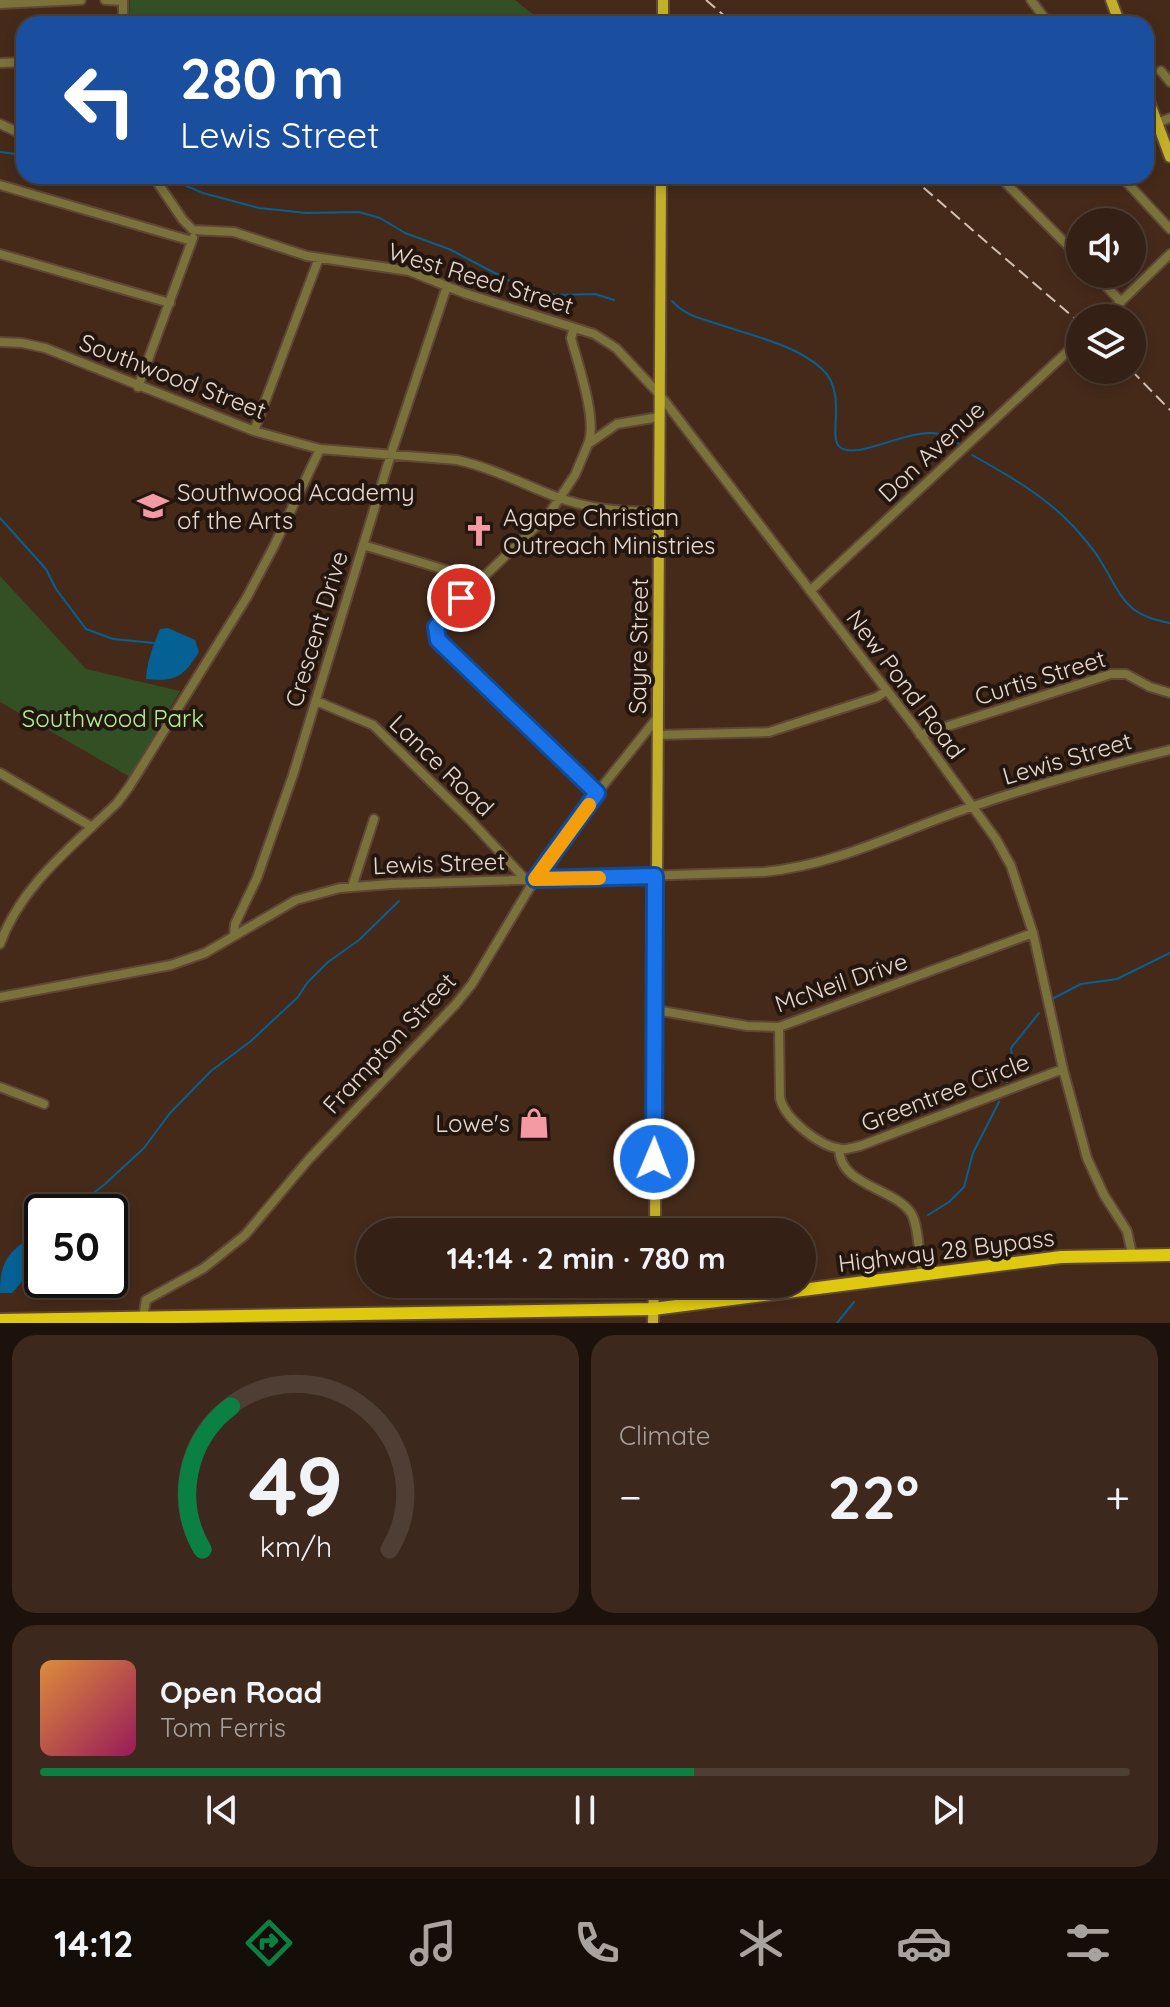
<!DOCTYPE html>
<meta charset="utf-8">
<style>
:root{--surface:#342014;--page:#3c281d;--text:#f1f3f6;--muted:#a9a3a0;--line:#4e3e34;--accent:#0b8043}
body{margin:0;font-family:Quicksand,sans-serif;background:var(--page);color:var(--text);height:100vh;display:flex;flex-direction:column;font-size:30px;white-space:nowrap}
*{box-sizing:border-box;margin:0}
p{font-size:26px;color:var(--muted)}
.icon{flex:none;width:44px;height:44px;fill:none;stroke:currentColor;stroke-width:2;stroke-linecap:round;stroke-linejoin:round}
.map{position:relative;height:1323px;overflow:hidden}
.side{display:flex;flex-direction:column;gap:12px;padding:12px;background:#1d120b;flex:1}
.side>*{flex:none}
.top-card{position:absolute;left:16px;top:16px;width:1138px;height:168px;border-radius:24px;box-shadow:0 4px 12px #0003,0 0 0 2px var(--line);background:#1a4fa0;color:#fff;overflow:hidden}
.fabs{position:absolute;left:1066px;top:208px;display:grid;gap:16px}
.fabs a{display:grid;place-items:center;width:80px;height:80px;border-radius:50%;background:var(--surface);box-shadow:0 4px 12px #0003,0 0 0 2px var(--line);font-size:40px}
.speed{position:absolute;left:24px;top:1194px;display:flex;gap:16px;font-size:40px;font-weight:700;text-align:center}
.speed>*{display:grid;place-content:center;width:104px;height:104px;border-radius:50%;background:var(--surface);box-shadow:0 4px 12px #0003,0 0 0 2px var(--line);line-height:1}
.speed .limit{border:4px solid #111;border-radius:12px;background:#fff;color:#111}
.pin{position:absolute;display:grid;place-items:center;width:68px;height:68px;color:#fff;margin:-34px;border:4px solid #fff;border-radius:50%;box-shadow:0 2px 8px #0007}
.me{position:absolute;width:88px;margin:-44px;rotate:1deg;stroke-linejoin:round;filter:drop-shadow(0 0 6px #0008)}
.turn{display:flex;align-items:center;gap:28px;height:168px;padding:0 32px;font-size:36px}
.turn .icon{width:104px;height:104px;stroke-width:2.5}
.turn b{display:block;font-size:56px;line-height:68px}
.big{font-size:60px;font-weight:800;line-height:1.1}
.side .widget{flex:1;display:flex;flex-direction:column;justify-content:center;gap:12px;min-width:0;padding:0 28px;border-radius:24px;background:var(--page)}
.side .dial{align-items:center;gap:0}
.dial svg{height:208px;overflow:visible;fill:none;stroke:var(--line);stroke-width:7;stroke-linecap:round;text-anchor:middle}
.dial text{fill:var(--text);stroke:none}
.song{display:flex;align-items:center;gap:24px}
.cover{width:96px;height:96px;border-radius:12px;background:linear-gradient(135deg,hsl(30 70% 55%),hsl(330 70% 35%))}
.played{height:8px;border-radius:4px;background:linear-gradient(90deg,var(--accent) 60%,var(--line) 60%)}
.keys{display:flex;justify-content:space-around;direction:ltr}
.heat{display:flex;justify-content:space-between;align-items:center;font-size:44px;direction:ltr}
.side .tiles{flex:1;display:grid;gap:12px;grid-template-columns:1fr 1fr}
.widget:last-child{grid-column:span 2}
.trip{position:absolute;left:356px;top:1218px;width:460px;height:80px;border-radius:40px;background:var(--surface);box-shadow:0 4px 12px #0003,0 0 0 2px var(--line);font-weight:800;line-height:80px;text-align:center}
.tabs{display:flex;height:128px;justify-content:space-around;align-items:center;background:#150d08;color:var(--muted)}
.tabs .icon{width:56px;height:56px}
.tabs .current{color:var(--accent)}
.tabs b{font-size:36px;color:var(--text)}
.map>svg:first-child{display:block}
.green{fill:#335024}
.water{fill:#056194}
.lines{fill:none;stroke-linecap:round;stroke-linejoin:round}
.stream{stroke:#056194;stroke-width:2}
.minor-casing{stroke:#5f4637;stroke-width:12}
.major-casing{stroke:#5f4637;stroke-width:14}
.highway-casing{stroke:#5f4637;stroke-width:16}
.minor{stroke:#7a723a;stroke-width:8}
.major{stroke:#c2b02a;stroke-width:10}
.highway{stroke:#dfc90f;stroke-width:12}
.rail{stroke:#d3c1b6;stroke-width:2;stroke-dasharray:12 6;stroke-linecap:butt}
.route-casing{stroke:#114b97;stroke-width:20}
.route{stroke:#1a73e8;stroke-width:14}
.slow{stroke:#f59e0b;stroke-width:14}
.labels{text-anchor:middle;dominant-baseline:central;stroke-width:8;stroke-linejoin:round;paint-order:stroke}
.street-label{font-size:24px;fill:#ead9cf;stroke:#22160f}
.poi-label{font-size:24px;fill:#ead9cf;stroke:#22160f;text-anchor:start}
.park-label{font-size:24px;fill:#b1f192;stroke:#22160f}
</style>
<div class="map">
<svg width="1170" height="1323" viewBox="0 0 1170 1323">
<rect width="100%" height="100%" fill="#452a1a"/>
<path class="green" d="M130 0H515L545 24H129Z
M0 576 86 669 180 691 130 777 0 702Z"/>
<path class="water" d="M168 628 195 640 199 652C183 677 176 682 146 679 147 661 153 646 160 629Z
M25 1241H34C37 1258 24 1282 12 1293H0C0 1268 4 1256 25 1241Z"/>
<g class="lines">
<path class="stream" d="M0 152 24 155
M141 176 147 178
M160 179 175 181 203 193 259 208 307 213 359 212 380 218 405 233 449 249 510 281 555 295 595 294 614 300
M672 301C687 317 701 318 721 325 753 336 796 345 822 369 849 394 826 440 841 448 865 462 928 412 959 444
M972 455C1008 475 1045 496 1073 526 1083 537 1093 548 1100 560 1122 595 1123 615 1170 623
M0 518 46 569 56 589 86 629 113 639 154 643
M1052 999 1081 984 1117 979 1170 953
M1007 1082 1013 1066 1011 1048 1039 1013
M60 1212 75 1208 105 1184 144 1148 170 1113 211 1071 251 1041 298 997 307 983 328 962 359 940 399 901
M928 1215 949 1202 964 1187 973 1153 999 1102
M34 1241 32 1235 42 1225
M837 1323 854 1302"/>
<defs>
<path id="minor" d="M105 0 123 1
M1031 0 1049 24
M0 4 81 0
M123 24V0
M873 24 878 21 897 24
M0 63 24 62
M1161 71 1170 82
M1157 123 1170 118
M0 124 24 135
M153 176 183 220 193 230 234 232 307 256 409 271 464 293 594 334 616 348 660 395 915 727 996 839 1011 866 1033 933 1063 1069 1087 1158 1104 1195 1127 1231 1132 1254
M999 176 1080 258
M1121 176 1170 229
M0 185 192 241
M0 254 170 303
M1095 274 1121 302
M1104 318 1170 254
M574 328 571 338C578 364 598 421 588 444
M0 342 22 343 45 348 254 431 320 449 457 460C488 467 515 480 544 492 581 508 619 513 659 511
M138 387 193 238
M254 431 319 258
M363 545 479 580
M810 591 1080 340
M316 701 373 725 470 820 526 880
M657 735 769 732 877 697 886 691
M920 735 1111 674H1126L1150 687 1170 693
M0 773 92 827
M597 793 442 644 435 631 442 617 549 514 575 475 588 444 617 424 659 417
M352 887 374 819
M234 936 235 924 257 878 293 775 391 454 447 286
M0 944C21 885 73 846 117 803L129 787 247 597 274 546 320 449
M0 997 171 965 205 953 296 900 340 888 391 884 764 872C842 864 901 830 974 806 1038 784 1104 766 1170 750
M656 1010 747 1026 779 1027 1033 933
M779 1027 780 1098C785 1119 819 1146 841 1149 847 1150 854 1147 860 1146L1063 1069
M0 1087 44 1104
M839 1149C840 1186 893 1187 911 1213 919 1225 919 1259 922 1274
M143 1318 146 1300 204 1268 245 1235 309 1159 455 1005 472 984 535 879 597 793 657 718"/>
<path id="major" d="M1111 0 1120 24
M663 24V0
M1146 93 1170 157
M655 1232 661 176
M653 1323 654 1284"/>
<path id="highway" d="M0 1320 653 1309 1061 1257 1170 1255"/>
</defs>
<use href="#minor" class="minor-casing"/>
<use href="#major" class="major-casing"/>
<use href="#highway" class="highway-casing"/>
<use href="#minor" class="minor"/>
<use href="#major" class="major"/>
<use href="#highway" class="highway"/>
<path class="rail" d="M706 0 734 24
M910 176 1080 323
M1131 370 1170 410"/>
</g>
<g class="lines">
<defs>
<path id="route" d="M461 598 436 627 438 640 597 793 535 879 655 876 654 1159"/>
</defs>
<use href="#route" class="route-casing"/>
<use href="#route" class="route"/>
<path class="slow" d="M589 805 535 879 599 878"/>
</g>
<defs>
<symbol id="school-bare" viewBox="-9 -9 18 18"><path d="M0-5L7-2L0 1L-7-2ZM-4 1L0 2.5L4 1V4Q0 6-4 4Z" fill="#f49aa2" stroke="#22160f" stroke-width="2.5" paint-order="stroke"/></symbol>
<symbol id="church-bare" viewBox="-9 -9 18 18"><path d="M-1.2-6h2.4v3.5h3.3v2.4h-3.3V6h-2.4V-.1h-3.3v-2.4h3.3Z" fill="#f49aa2" stroke="#22160f" stroke-width="2.5" paint-order="stroke"/></symbol>
<symbol id="shop-bare" viewBox="-9 -9 18 18"><path d="M-5-2.5h2.3a2.7 3.5 0 0 1 5.4 0H5L5.5 6h-11ZM-1.5-2.5h3a1.5 2.3 0 0 0-3 0Z" fill="#f49aa2" stroke="#22160f" stroke-width="2.5" paint-order="stroke"/></symbol>
</defs>
<g fill-rule="evenodd">
<use href="#school-bare" x="131" y="484" width="44" height="44"/>
<use href="#church-bare" x="457" y="509" width="44" height="44"/>
<use href="#shop-bare" x="512" y="1101" width="44" height="44"/>
</g>
<g class="labels">
<g class="street-label">
<text transform="translate(481 278) rotate(17)">West Reed Street</text>
<text transform="translate(173 376) rotate(21)">Southwood Street</text>
<text transform="translate(931 451) rotate(-43)">Don Avenue</text>
<text transform="translate(316 629) rotate(-73)">Crescent Drive</text>
<text transform="translate(638 646) rotate(-89)">Sayre Street</text>
<text transform="translate(1040 677) rotate(-17)">Curtis Street</text>
<text transform="translate(906 684) rotate(53)">New Pond Road</text>
<text transform="translate(1067 758) rotate(-16)">Lewis Street</text>
<text transform="translate(442 765) rotate(44)">Lance Road</text>
<text transform="translate(439 863) rotate(-2)">Lewis Street</text>
<text transform="translate(841 982) rotate(-19)">McNeil Drive</text>
<text transform="translate(389 1043) rotate(-47)">Frampton Street</text>
<text transform="translate(945 1092) rotate(-21)">Greentree Circle</text>
<text transform="translate(946 1250) rotate(-7)">Highway 28 Bypass</text>
</g>
<g class="poi-label">
<text x="177" y="492">Southwood Academy<tspan x="177" dy="28">of the Arts</tspan></text>
<text x="503" y="517">Agape Christian<tspan x="503" dy="28">Outreach Ministries</tspan></text>
<text x="510" y="1123" text-anchor="end">Lowe's</text>
</g>
<g class="park-label">
<text x="113" y="718">Southwood Park</text>
</g>
</g>
</svg>
<div class="fabs">
<a><svg class="icon" aria-label="sound" viewBox="0 0 24 24"><path d="M4 9h4l5-4v14l-5-4H4zM17 9q2 3 0 6"/></svg></a>
<a><svg class="icon" aria-label="layers" viewBox="0 0 24 24"><path d="M12 4l9 5-9 5-9-5zM3 14l9 5 9-5"/></svg></a>
</div>
<div class="speed"><div class="limit">50</div></div>
<div class="pin" style="left:461px;top:598px;background:#d93025"><svg class="icon" aria-label="arrive" viewBox="0 0 24 24"><path d="M6 21V4h12l-3 4 3 4H6"/></svg></div>
<svg class="me" style="left:654px;top:1159px" viewBox="-20 -20 40 40"><circle r="17" fill="#1a73e8" stroke="#fff" stroke-width="3"/><path d="M0-11L8 9 0 5-8 9z" fill="#fff"/></svg>
<div class="trip">14:14 · 2 min · 780 m</div>
<div class="top-card">
<div class="turn"><svg class="icon" aria-label="left" viewBox="0 0 24 24"><path d="M17 20v-9H6M10 6l-5 5 5 5"/></svg><div><b>280 m</b>Lewis Street</div></div>
</div>
</div>
<section class="side">
<div class="tiles">
<div class="widget dial"><svg viewBox="0 0 100 80">
<path d="M14 69A42 42 0 1 1 86 69"/>
<path d="M14 69A42 42 0 0 1 25 14" stroke="#0b8043"/>
<text x="50" y="56" font-size="32" font-weight="700">49</text>
<text x="50" y="72" font-size="11">km/h</text>
</svg></div>
<div class="widget"><p>Climate</p>
<div class="heat"><a>−</a><b class="big">22°</b><a>+</a></div>
</div>
<div class="widget">
<div class="song"><i class="cover"></i><div><b>Open Road</b><p>Tom Ferris</p></div></div>
<div class="played"></div>
<div class="keys"><svg class="icon" aria-label="previous" viewBox="0 0 24 24"><path d="M18 5L8 12l10 7zM5 5v14"/></svg><svg class="icon" aria-label="pause" viewBox="0 0 24 24"><path d="M8 5v14M16 5v14"/></svg><svg class="icon" aria-label="next" viewBox="0 0 24 24"><path d="M6 5l10 7-10 7zM19 5v14"/></svg></div>
</div>
</div>
</section>
<nav class="tabs">
<b>14:12</b>
<svg class="icon current" aria-label="directions" viewBox="0 0 24 24"><path d="M12 3l9 9-9 9-9-9zM9 14v-3h6M13 9l2 2-2 2"/></svg>
<svg class="icon" aria-label="music" viewBox="0 0 24 24"><path d="M9 18V5l10-2v13"/><circle cx="6" cy="18" r="3"/><circle cx="16" cy="16" r="3"/></svg>
<svg class="icon" aria-label="phone" viewBox="0 0 24 24"><path d="M5 4h4l2 5-3 2q2 4 5 5l2-3 5 2v4C11 20 4 13 5 4z"/></svg>
<svg class="icon" aria-label="climate" viewBox="0 0 24 24"><path d="M12 3v18M4 7l16 10M4 17L20 7"/></svg>
<svg class="icon" aria-label="car" viewBox="0 0 24 24"><path d="M5 17H2v-5l4-1 3-4h7l3 4 3 1v5h-3M9 17h6M6 11h13"/><circle cx="7" cy="17" r="2"/><circle cx="17" cy="17" r="2"/></svg>
<svg class="icon" aria-label="filters" viewBox="0 0 24 24"><path d="M4 7h16M4 17h16"/><circle cx="9" cy="7" r="2"/><circle cx="15" cy="17" r="2"/></svg>
</nav>
